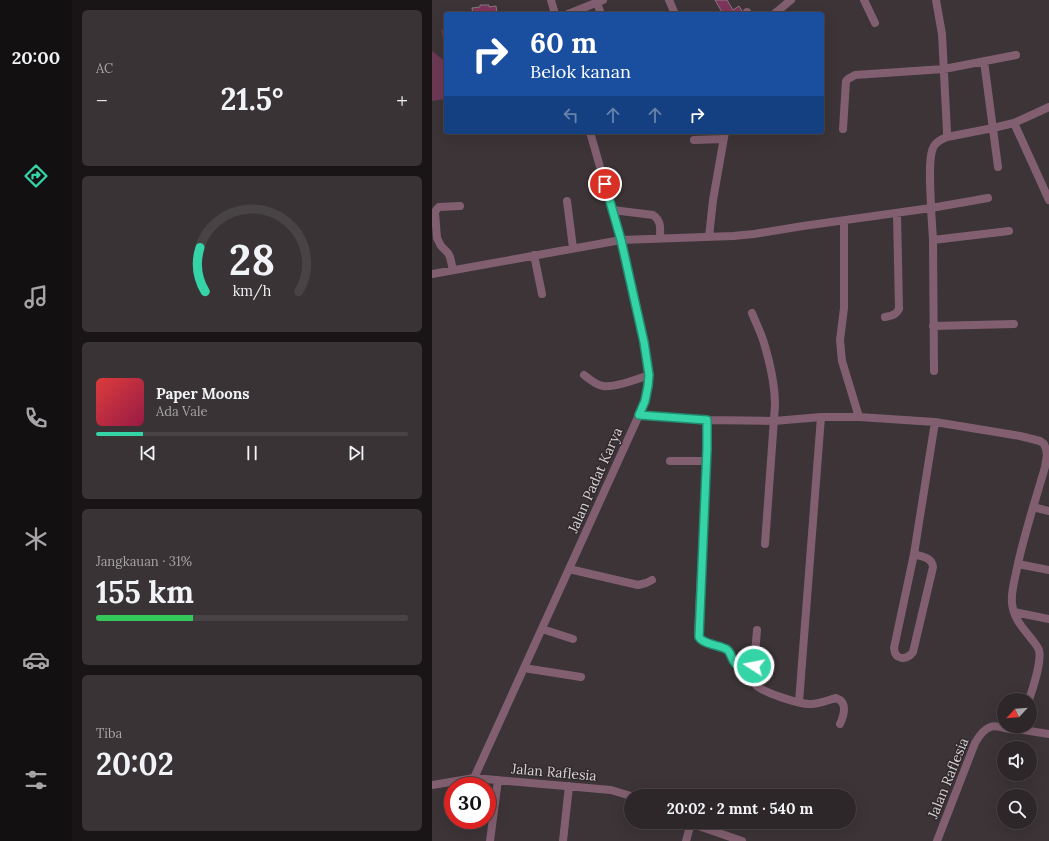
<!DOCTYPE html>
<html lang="id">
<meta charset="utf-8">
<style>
:root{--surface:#2d2729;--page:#393335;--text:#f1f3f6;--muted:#a7a5a8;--line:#484446;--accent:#35d4a7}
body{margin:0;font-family:Lora,serif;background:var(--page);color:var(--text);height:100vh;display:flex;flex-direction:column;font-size:15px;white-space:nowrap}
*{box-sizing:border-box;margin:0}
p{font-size:13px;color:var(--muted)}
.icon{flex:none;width:22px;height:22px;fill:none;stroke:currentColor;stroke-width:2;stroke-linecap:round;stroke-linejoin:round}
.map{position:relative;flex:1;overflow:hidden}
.side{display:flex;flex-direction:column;gap:10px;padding:10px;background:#191517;width:360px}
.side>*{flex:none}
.hud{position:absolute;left:12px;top:12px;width:380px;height:122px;border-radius:4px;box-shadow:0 4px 16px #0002,0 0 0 1px var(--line);background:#1a4fa0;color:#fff;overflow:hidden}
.needle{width:26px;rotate:244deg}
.tools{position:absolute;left:565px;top:693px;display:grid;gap:8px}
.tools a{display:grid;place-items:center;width:40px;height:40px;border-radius:50%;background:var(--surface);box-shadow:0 4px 16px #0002,0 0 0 1px var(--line);font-size:20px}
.speed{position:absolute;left:12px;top:777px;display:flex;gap:8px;font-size:20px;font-weight:700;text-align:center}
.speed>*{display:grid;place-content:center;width:52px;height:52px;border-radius:50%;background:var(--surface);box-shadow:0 4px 16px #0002,0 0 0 1px var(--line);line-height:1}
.speed .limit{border:6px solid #d22;background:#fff;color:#111}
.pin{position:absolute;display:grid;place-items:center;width:34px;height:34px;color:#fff;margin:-17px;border:2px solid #fff;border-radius:50%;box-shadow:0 1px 4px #0007}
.me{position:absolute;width:44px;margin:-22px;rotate:281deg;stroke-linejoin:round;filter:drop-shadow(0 0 3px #0008)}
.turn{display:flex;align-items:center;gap:14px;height:84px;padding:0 20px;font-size:18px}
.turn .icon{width:52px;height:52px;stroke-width:2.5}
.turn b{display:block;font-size:28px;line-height:34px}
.lanes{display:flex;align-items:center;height:38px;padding:0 20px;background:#0003;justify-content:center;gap:20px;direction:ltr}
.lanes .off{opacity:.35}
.big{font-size:30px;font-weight:700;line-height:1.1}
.side .tile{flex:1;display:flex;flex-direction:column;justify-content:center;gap:6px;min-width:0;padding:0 14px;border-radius:6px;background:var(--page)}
.side .dial{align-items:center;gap:0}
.dial svg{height:104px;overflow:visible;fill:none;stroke:var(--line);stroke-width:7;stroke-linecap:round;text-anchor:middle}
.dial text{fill:var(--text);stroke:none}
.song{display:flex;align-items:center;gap:12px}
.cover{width:48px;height:48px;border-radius:6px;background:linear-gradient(135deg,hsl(0 70% 55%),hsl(340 70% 35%))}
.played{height:4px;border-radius:2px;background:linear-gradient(90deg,var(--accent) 15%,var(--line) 15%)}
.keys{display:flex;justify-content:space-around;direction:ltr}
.heat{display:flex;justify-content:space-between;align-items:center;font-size:22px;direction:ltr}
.charge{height:6px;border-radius:3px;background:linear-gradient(90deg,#34c759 31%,var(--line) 0)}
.trip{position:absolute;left:192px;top:789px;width:232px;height:40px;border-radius:20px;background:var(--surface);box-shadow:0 4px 16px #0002,0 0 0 1px var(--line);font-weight:700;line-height:40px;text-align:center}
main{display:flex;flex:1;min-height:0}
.menu{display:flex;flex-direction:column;width:72px;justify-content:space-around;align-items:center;background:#121010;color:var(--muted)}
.menu .icon{width:28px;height:28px}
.menu .selected{color:var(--accent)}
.menu b{font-size:18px;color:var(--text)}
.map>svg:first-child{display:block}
.green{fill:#6d3954}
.building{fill:#7e345c;stroke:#847b7f}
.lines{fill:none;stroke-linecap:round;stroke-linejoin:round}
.minor{stroke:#825f70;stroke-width:8}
.route-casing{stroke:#228a6d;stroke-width:10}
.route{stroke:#35d4a7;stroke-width:7}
.labels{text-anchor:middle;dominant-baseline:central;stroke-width:3;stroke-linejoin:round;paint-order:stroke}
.street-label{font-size:14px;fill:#d7d2d4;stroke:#312a2d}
</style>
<main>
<nav class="menu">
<b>20:00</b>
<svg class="icon selected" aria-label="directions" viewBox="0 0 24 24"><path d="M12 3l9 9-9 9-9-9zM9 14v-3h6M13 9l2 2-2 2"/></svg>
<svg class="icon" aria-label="music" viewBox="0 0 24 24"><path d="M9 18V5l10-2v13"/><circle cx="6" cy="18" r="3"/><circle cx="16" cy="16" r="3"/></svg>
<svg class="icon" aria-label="phone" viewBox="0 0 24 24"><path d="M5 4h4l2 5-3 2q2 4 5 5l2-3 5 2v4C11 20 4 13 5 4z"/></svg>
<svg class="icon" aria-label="climate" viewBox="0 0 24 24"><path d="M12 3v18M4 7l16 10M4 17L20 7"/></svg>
<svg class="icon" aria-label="car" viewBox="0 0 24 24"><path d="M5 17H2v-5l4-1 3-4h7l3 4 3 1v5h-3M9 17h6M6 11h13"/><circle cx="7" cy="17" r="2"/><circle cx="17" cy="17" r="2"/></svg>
<svg class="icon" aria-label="filters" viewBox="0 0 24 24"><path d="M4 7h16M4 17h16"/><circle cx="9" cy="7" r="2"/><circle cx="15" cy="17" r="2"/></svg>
</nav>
<section class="side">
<div class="tile"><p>AC</p>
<div class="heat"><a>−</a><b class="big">21.5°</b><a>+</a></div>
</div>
<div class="tile dial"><svg viewBox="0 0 100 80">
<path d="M14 69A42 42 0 1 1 86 69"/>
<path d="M14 69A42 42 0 0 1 10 35" stroke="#35d4a7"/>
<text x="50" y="56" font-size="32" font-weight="700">28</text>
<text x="50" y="72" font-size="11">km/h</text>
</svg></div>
<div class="tile">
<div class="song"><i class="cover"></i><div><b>Paper Moons</b><p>Ada Vale</p></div></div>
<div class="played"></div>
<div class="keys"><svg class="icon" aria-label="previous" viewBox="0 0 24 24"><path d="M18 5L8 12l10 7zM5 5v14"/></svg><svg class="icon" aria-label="pause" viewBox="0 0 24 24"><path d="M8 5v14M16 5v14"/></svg><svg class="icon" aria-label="next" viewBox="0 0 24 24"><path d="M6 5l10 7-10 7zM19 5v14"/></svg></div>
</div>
<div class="tile"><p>Jangkauan · 31%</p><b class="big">155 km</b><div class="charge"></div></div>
<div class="tile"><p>Tiba</p><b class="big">20:02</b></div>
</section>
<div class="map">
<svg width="617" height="841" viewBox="0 0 617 841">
<rect width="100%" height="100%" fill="#3c3437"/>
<path class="green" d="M9 29 14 31V56Z
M0 51 14 62V99L0 101Z"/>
<path class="building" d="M283 0H295L301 10 307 6 310 11V14H291Z
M48 5H57V7L64 6 65 14H41L40 8 48 7Z"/>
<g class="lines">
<path class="minor" d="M119 0 123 14
M164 0 169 14
M237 0 243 14
M432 0 443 23
M136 14 171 0
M315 14V12
M342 14 359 0
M552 61 566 167
M582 123 617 107
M411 129 414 81 416 79 423 75 512 69 584 55
M515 137 561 128 582 123 617 200
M262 140 291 139
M135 201 141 248
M181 210 221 215C230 221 228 229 228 238
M412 221V308L408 340 409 351 410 361 427 417 503 422 588 436 608 441 612 444 614 449 615 455 613 467C603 502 591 537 584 573 582 582 579 593 580 603 581 617 590 627 598 637 601 641 605 645 607 650 610 662 601 687 597 700
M277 237 281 200 293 132
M501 240 577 231
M102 255 110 294
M21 270 18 257 16 253 9 246 5 238 3 212 5 209 7 207 28 206
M0 274 189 240 301 236 322 234 371 226 499 208C499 194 495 157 502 146 505 141 510 139 515 137V132L510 34 504 0
M320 313C324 323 329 333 332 343 338 363 343 384 343 405L333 544
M453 317C459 316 464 315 467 309L465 213
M501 326 582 324
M502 371 501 240 499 208 556 198
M152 375C157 379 164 385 171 386 182 388 206 379 217 375
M207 415 275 420 342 421 389 417H427
M275 420V449L266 634C269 644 285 644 294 649 299 651 299 659 303 663L322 666
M238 461H274
M601 507 617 511
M482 554C490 557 500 557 501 567L481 652C474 661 463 660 462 648L482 554 503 422
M586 564 617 570
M137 569 206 585 214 583 220 580
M582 612 617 619
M110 629 141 639
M325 630 321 678C321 680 321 681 323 684 329 692 369 705 379 704 388 704 396 700 404 698 416 702 412 715 408 724
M92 668 149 677
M367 702 389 417
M585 729 617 734
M42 778 207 415 213 401 216 386 217 375 212 342 189 240 158 132
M0 785 42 778 179 790 199 796
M255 822 310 841
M58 841 66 780
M131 841 137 786
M254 841 259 823
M505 841 543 743C562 709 575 739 589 726"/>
</g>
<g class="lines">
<defs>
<path id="route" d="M173 184 189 240 212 342 217 375 216 386 213 401 207 415 275 420V449L267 637C271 644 286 645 294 649 299 651 299 659 303 663L322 666"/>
</defs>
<use href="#route" class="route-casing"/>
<use href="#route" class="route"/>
</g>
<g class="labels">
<g class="street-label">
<text transform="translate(163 480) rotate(-66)">Jalan Padat Karya</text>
<text transform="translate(122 772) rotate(5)">Jalan Raflesia</text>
<text transform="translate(516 778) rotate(-68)">Jalan Raflesia</text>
</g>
</g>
</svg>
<div class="tools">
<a><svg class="needle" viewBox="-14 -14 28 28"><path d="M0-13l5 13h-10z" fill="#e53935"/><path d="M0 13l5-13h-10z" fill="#a7a5a8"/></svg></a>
<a><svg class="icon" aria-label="sound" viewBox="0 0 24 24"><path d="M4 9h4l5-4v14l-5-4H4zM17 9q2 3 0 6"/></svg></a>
<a><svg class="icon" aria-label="search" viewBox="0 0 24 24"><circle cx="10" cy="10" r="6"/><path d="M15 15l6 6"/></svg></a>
</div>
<div class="speed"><div class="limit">30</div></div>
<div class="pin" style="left:173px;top:184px;background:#d93025"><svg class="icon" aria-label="arrive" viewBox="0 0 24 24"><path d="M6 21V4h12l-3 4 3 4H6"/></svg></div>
<svg class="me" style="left:322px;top:666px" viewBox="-20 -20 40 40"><circle r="17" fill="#35d4a7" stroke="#fff" stroke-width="3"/><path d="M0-11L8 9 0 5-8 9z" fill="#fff"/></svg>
<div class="trip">20:02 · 2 mnt · 540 m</div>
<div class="hud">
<div class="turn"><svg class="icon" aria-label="right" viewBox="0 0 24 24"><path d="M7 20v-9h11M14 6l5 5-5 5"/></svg><div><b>60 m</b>Belok kanan</div></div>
<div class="lanes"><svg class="icon off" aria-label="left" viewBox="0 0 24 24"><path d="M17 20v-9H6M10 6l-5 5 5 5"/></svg><svg class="icon off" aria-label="ahead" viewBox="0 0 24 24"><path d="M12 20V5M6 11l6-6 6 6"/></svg><svg class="icon off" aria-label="ahead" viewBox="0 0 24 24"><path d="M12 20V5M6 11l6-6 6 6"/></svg><svg class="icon" aria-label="right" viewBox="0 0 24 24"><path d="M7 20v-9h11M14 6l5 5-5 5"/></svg></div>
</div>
</div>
</main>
